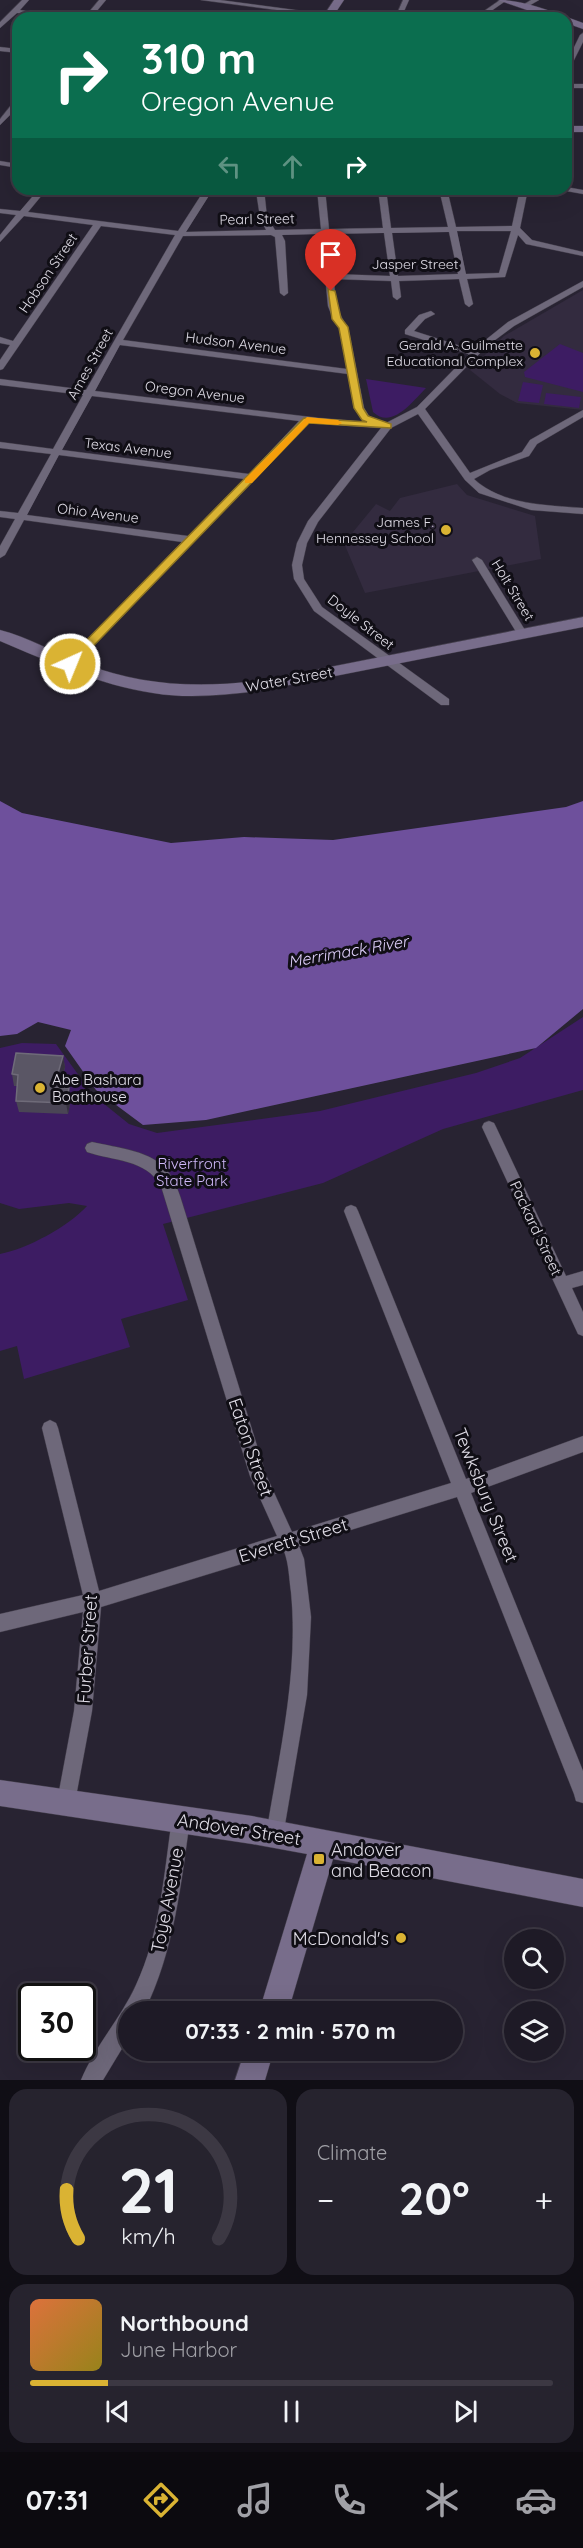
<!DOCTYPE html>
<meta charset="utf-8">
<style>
:root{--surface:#1e1a26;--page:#26232e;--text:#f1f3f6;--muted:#a1a1a7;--line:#3c3843;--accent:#dab333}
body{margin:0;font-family:Quicksand,sans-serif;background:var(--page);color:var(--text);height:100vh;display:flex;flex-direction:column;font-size:22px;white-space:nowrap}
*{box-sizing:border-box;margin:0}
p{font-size:20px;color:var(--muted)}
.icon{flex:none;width:33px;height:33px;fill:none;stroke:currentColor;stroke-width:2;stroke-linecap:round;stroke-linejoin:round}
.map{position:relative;height:2080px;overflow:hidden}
.details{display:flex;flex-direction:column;gap:9px;padding:9px;background:#100e15;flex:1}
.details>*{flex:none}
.hud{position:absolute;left:12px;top:12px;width:560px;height:183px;border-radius:18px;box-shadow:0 6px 24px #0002,0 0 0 2px var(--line);background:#0b6e4f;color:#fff;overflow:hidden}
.tools{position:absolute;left:504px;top:1929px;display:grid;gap:12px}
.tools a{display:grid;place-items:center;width:60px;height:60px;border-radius:50%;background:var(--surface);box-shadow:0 6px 24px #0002,0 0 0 2px var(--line);font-size:30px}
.speed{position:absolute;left:18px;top:1983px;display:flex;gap:12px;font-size:30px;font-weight:700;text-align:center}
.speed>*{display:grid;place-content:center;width:78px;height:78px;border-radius:50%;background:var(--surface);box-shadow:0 6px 24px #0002,0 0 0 2px var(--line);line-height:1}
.speed .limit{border:3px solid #111;border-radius:9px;background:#fff;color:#111}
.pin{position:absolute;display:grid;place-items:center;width:51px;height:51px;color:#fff;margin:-62px -26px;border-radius:50% 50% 50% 0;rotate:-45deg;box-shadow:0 0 6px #0007}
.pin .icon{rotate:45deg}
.me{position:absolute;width:66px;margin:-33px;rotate:44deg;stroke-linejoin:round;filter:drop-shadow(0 0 4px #0008)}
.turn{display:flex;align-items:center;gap:21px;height:126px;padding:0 30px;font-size:27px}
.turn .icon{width:78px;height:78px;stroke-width:2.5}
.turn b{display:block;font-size:42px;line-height:51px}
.lanes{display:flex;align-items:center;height:57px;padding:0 30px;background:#0003;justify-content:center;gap:30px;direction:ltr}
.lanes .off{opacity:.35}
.big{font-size:45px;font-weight:800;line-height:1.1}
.details .widget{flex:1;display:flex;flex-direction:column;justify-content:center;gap:9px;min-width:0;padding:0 21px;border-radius:18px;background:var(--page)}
.details .dial{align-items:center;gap:0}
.dial svg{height:156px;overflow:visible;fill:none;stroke:var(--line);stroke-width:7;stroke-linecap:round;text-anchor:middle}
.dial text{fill:var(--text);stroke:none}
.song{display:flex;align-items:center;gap:18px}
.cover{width:72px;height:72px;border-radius:9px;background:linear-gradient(135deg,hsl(20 70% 55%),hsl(50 70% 35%))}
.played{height:6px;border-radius:3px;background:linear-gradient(90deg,var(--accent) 15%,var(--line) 15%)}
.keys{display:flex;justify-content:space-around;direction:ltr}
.heat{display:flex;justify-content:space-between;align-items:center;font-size:33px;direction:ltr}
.details .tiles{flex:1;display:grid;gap:9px;grid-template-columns:1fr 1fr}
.widget:last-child{grid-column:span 2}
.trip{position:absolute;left:118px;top:2001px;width:345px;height:60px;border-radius:30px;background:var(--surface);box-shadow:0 6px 24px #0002,0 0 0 2px var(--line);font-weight:800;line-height:60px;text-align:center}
.tab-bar{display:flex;height:96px;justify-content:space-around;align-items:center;background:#0c0a0f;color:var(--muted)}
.tab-bar .icon{width:42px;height:42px}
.tab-bar .current{color:var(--accent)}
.tab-bar b{font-size:27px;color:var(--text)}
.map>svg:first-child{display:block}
.built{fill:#332b3f}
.green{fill:#3d1c63}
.water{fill:#6e509c}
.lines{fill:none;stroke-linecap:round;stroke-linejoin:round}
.street-casing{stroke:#433e4b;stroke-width:1}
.secondary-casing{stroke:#433e4b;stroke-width:1}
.street{fill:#6e687a;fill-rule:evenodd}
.secondary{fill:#786d8b;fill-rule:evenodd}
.wall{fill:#4a4555}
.shaded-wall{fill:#363140}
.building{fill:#5a5665;stroke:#6f6b79;stroke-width:1.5}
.route{fill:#dab333;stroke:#8e7421;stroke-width:1.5}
.slow{fill:#f59e0b}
.poi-dot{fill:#dab333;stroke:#100e15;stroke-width:2}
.labels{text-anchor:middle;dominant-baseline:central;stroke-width:6;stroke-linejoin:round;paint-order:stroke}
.far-street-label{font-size:14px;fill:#e0dde7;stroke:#100e15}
.far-poi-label{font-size:14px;fill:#e0dde7;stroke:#100e15;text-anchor:end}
.street-label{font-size:15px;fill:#e0dde7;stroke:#100e15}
.poi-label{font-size:15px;fill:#e0dde7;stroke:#100e15;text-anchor:start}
.park-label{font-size:15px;fill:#cfb8f8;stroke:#100e15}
.water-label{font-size:16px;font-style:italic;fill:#e1d2fe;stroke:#100e15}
.near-street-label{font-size:18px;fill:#e0dde7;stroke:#100e15}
.near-poi-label{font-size:18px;fill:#e0dde7;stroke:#100e15;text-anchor:start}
</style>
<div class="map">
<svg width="583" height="2080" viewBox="0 0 583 2080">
<rect width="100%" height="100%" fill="#282332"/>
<path class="built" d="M583 290V410L517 403 500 394 470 370 504 336Z
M457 484 467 495 535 516 541 559 365 593 344 543 376 504 390 511 400 498Z"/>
<path class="green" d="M560 344 583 353V392L525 377 524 372Z
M366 379 426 388C413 401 392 430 373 412Z
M523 382 543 385 539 403 518 401Z
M546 393 581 397 579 408 544 404Z
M583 1017V1090L443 1129 323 1183 163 1224 188 1300 121 1319 130 1347 24 1379 17 1346 0 1351V1254C27 1249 69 1226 87 1206L69 1203 19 1209 0 1203V1048L22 1043 56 1044 93 1095 129 1124 157 1133 320 1111 476 1073 520 1058Z"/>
<path class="water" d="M0 801 22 813 171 843 244 837 333 840 566 807 583 801V1009L536 1048 206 1120 143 1125 96 1090 65 1046 71 1030 38 1022 17 1034 0 1036Z"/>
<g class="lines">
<defs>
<path id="street" d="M22 0H29L20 10 68 18 17 13 0 28V22Z
M99 0H106L91 18H84Z
M201 0H220L333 15 330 17Z
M403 0H409L401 18H395Z
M500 0H507L481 18H474Z
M531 0H539L527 7H523V5Z
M583 33V42L569 70 566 72V64L580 35Z
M0 47 18 49V53L0 51Z
M566 84H583V88H566Z
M12 104H18V107L0 125V119Z
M0 161 18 164V168L0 165Z
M566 187 583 190V194L555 189Z
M39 189H47L28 212 178 231 205 189H264L267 217 275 230 321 229 317 189H325L329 229 383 228 378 189H386L391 228 448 227 439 189H447L456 227 512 226 520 189H528L520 228 532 240 583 252V256L526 244 518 235 505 277 467 279 473 304 469 307 465 304 459 279 399 281 401 297 397 300 393 297 391 281 334 279C335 298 336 312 348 327L364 408 369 416 386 423 417 407 469 354 405 334V330L419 315 431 311 435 314 425 319 414 331 473 350 508 322 583 281V287L514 326 487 346 425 409 470 473 522 452 530 440 583 410V417L537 444 529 456 490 470 474 479C502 505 546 505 583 508V514L531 510 479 493 465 480 418 414 391 428 318 522 307 543 302 565 304 579 322 607 449 699V705H441L314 611 294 579 292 565 297 543 308 521 381 428 309 423 74 666H66V662L182 542 24 520 5 555 0 558V546L15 519 0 517V511L18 513 51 454 0 448V442L53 449 83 395 0 385V379L86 390 175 235 101 226 3 369 0 370V360L10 345 0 343V337L13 341 93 225 24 216 0 242V235L16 215 0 213V209L20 211ZM212 191H256L260 217 266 230 186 232ZM457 231H511L499 273 466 274ZM449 232 458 274 398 276 392 233ZM384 233 390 276 333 274 329 234ZM321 234 328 306 333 319 340 327 347 369 123 340 183 236 271 235 275 237 280 293 284 296 288 293 285 241 282 235ZM120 345 348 374 354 408 362 420 367 422 319 418 95 391ZM92 396 299 421 249 474 62 450ZM59 455 244 479 188 536 27 515Z
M477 557 482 560 528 635 527 637H519L518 635 472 560Z
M489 1121 494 1123 496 1127 566 1276 583 1271V1285L572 1288 583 1312V1336L578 1334 482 1127 484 1123Z
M92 1142C117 1148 153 1150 169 1173 177 1184 181 1199 185 1212L266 1475 292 1532 451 1483 344 1211 346 1207 351 1205 356 1207 358 1211 466 1479 583 1436V1452L471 1493 583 1771V1803L576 1801 574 1794 457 1497 299 1546 304 1559 311 1617 307 1695 282 1842 275 1844 268 1842 266 1835C279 1755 299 1673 291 1592 289 1578 289 1564 284 1551L101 1607 92 1711 75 1802 73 1809 66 1811 59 1809 57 1802 74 1711 83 1612 0 1632V1614L83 1595 42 1428 44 1423 50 1420 56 1423 58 1428 99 1591 277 1536 250 1476 161 1186C146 1159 113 1161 87 1152L85 1148 87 1144Z
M181 1810 188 1812 190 1819C181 1885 174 1951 144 2012H129V2037L103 2080H81C95 2046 121 2018 136 1985 160 1934 164 1874 172 1819L174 1812Z"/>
<path id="secondary" d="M334 0H344L332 18H322Z
M498 0C527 0 557 14 583 23V29L566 23V18H550Z
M566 126H583V132H566Z
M583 617V627L259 691C224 695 188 699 153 693 99 685 50 662 0 641V630C28 637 55 653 82 663 143 686 194 688 259 681Z
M0 1780 252 1816 583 1879V1907L333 1859 288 2012H259L307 1854 252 1844 0 1806Z
M245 2050H274L265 2080H235Z"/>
</defs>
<use href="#street" class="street-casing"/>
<use href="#secondary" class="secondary-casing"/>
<use href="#street" class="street"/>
<use href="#secondary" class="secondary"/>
</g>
<path class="wall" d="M63 1056 65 1067 60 1088H69L71 1099 68 1114 19 1112 16 1101 17 1086H14L12 1074Z"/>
<path class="shaded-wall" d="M63 1056 65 1067 56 1098 54 1087Z
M69 1088 71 1099 68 1114 66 1103Z"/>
<path class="building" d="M16 1053 63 1056 54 1087 69 1088 66 1103 16 1101 18 1075 12 1074Z"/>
<path class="route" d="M328 289 335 291 341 318 348 327 363 408 368 416 391 424V428L309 423 74 666H66V661L304 418 367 422 362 420 354 408 339 328 332 319Z"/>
<path class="slow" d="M307 417 338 420 342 423 338 425 309 423 252 483H245V479Z"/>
<g class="poi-dot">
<circle cx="535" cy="353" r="6"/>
<circle cx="446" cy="530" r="6"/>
<circle cx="40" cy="1088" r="6"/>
<rect x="313" y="1853" width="12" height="12" rx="3"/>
<circle cx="401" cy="1938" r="6"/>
</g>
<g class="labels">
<g class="far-street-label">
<text transform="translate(257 219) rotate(-1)">Pearl Street</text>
<text x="415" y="264">Jasper Street</text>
<text transform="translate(48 273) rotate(-56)">Hobson Street</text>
<text transform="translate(236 343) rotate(7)">Hudson Avenue</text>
<text transform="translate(90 364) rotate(-61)">Ames Street</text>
<text transform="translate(195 392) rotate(7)">Oregon Avenue</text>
<text transform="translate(128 448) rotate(7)">Texas Avenue</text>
<text transform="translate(98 513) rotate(7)">Ohio Avenue</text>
<text transform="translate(513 590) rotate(59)">Holt Street</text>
<text transform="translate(361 622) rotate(38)">Doyle Street</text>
</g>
<g class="far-poi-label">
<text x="523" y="345">Gerald A. Guilmette<tspan x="523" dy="16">Educational Complex</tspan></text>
<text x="434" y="522">James F.<tspan x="434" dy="16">Hennessey School</tspan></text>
</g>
<g class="street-label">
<text transform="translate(289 679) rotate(-10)">Water Street</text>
<text transform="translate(536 1228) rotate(65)">Packard Street</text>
</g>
<g class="poi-label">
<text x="52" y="1079">Abe Bashara<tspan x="52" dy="17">Boathouse</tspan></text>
</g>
<g class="park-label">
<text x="192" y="1163">Riverfront<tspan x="192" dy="17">State Park</tspan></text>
</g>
<g class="water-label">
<text transform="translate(348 951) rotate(-10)">Merrimack River</text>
</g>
<g class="near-street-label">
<text transform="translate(251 1447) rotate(71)">Eaton Street</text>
<text transform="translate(486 1495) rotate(68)">Tewksbury Street</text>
<text transform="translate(293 1540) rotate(-17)">Everett Street</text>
<text transform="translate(87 1649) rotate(-86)">Furber Street</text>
<text transform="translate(239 1829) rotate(9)">Andover Street</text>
<text transform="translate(167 1900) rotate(-79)">Toye Avenue</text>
</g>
<g class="near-poi-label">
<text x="331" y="1849">Andover<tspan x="331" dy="21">and Beacon</tspan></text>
<text x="389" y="1938" text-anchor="end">McDonald's</text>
</g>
</g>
</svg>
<div class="tools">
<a><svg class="icon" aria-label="search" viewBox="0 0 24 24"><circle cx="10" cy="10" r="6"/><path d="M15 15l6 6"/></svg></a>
<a><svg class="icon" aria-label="layers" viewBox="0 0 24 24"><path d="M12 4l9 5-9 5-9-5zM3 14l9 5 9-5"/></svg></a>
</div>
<div class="speed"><div class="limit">30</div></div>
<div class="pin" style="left:331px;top:291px;background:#d93025"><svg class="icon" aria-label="arrive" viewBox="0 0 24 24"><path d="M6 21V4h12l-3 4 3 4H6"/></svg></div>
<svg class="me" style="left:70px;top:664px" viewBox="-20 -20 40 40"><circle r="17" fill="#dab333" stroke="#fff" stroke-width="3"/><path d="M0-11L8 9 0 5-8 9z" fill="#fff"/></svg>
<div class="trip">07:33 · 2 min · 570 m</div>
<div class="hud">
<div class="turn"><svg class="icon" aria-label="right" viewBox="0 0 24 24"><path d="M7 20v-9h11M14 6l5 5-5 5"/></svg><div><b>310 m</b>Oregon Avenue</div></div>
<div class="lanes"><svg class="icon off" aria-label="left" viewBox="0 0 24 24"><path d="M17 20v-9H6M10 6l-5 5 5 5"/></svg><svg class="icon off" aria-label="ahead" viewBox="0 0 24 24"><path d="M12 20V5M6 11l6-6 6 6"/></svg><svg class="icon" aria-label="right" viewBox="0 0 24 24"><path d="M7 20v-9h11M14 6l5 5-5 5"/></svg></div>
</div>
</div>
<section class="details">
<div class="tiles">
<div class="widget dial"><svg viewBox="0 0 100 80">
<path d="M14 69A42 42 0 1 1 86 69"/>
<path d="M14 69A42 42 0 0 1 8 44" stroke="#dab333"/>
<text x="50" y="56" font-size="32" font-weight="700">21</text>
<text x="50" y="72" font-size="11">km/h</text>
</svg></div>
<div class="widget"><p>Climate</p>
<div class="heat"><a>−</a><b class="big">20°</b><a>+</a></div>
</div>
<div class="widget">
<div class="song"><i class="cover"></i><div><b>Northbound</b><p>June Harbor</p></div></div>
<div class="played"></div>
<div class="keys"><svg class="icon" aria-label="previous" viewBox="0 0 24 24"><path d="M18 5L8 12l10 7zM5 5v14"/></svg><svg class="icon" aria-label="pause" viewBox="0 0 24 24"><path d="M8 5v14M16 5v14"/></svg><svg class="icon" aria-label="next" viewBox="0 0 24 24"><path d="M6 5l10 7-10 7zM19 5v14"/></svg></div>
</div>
</div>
</section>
<nav class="tab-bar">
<b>07:31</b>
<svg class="icon current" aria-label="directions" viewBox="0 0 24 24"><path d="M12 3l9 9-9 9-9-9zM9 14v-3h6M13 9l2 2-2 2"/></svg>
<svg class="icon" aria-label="music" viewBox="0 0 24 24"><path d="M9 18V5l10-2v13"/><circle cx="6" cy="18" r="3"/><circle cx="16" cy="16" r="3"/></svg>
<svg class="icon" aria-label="phone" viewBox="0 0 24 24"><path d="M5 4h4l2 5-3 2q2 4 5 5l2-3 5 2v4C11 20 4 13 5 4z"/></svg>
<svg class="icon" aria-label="climate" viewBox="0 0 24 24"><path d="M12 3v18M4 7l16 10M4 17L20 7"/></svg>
<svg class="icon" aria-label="car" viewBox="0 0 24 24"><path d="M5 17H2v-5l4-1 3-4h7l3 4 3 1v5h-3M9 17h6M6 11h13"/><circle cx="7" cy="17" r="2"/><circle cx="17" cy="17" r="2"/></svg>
</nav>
